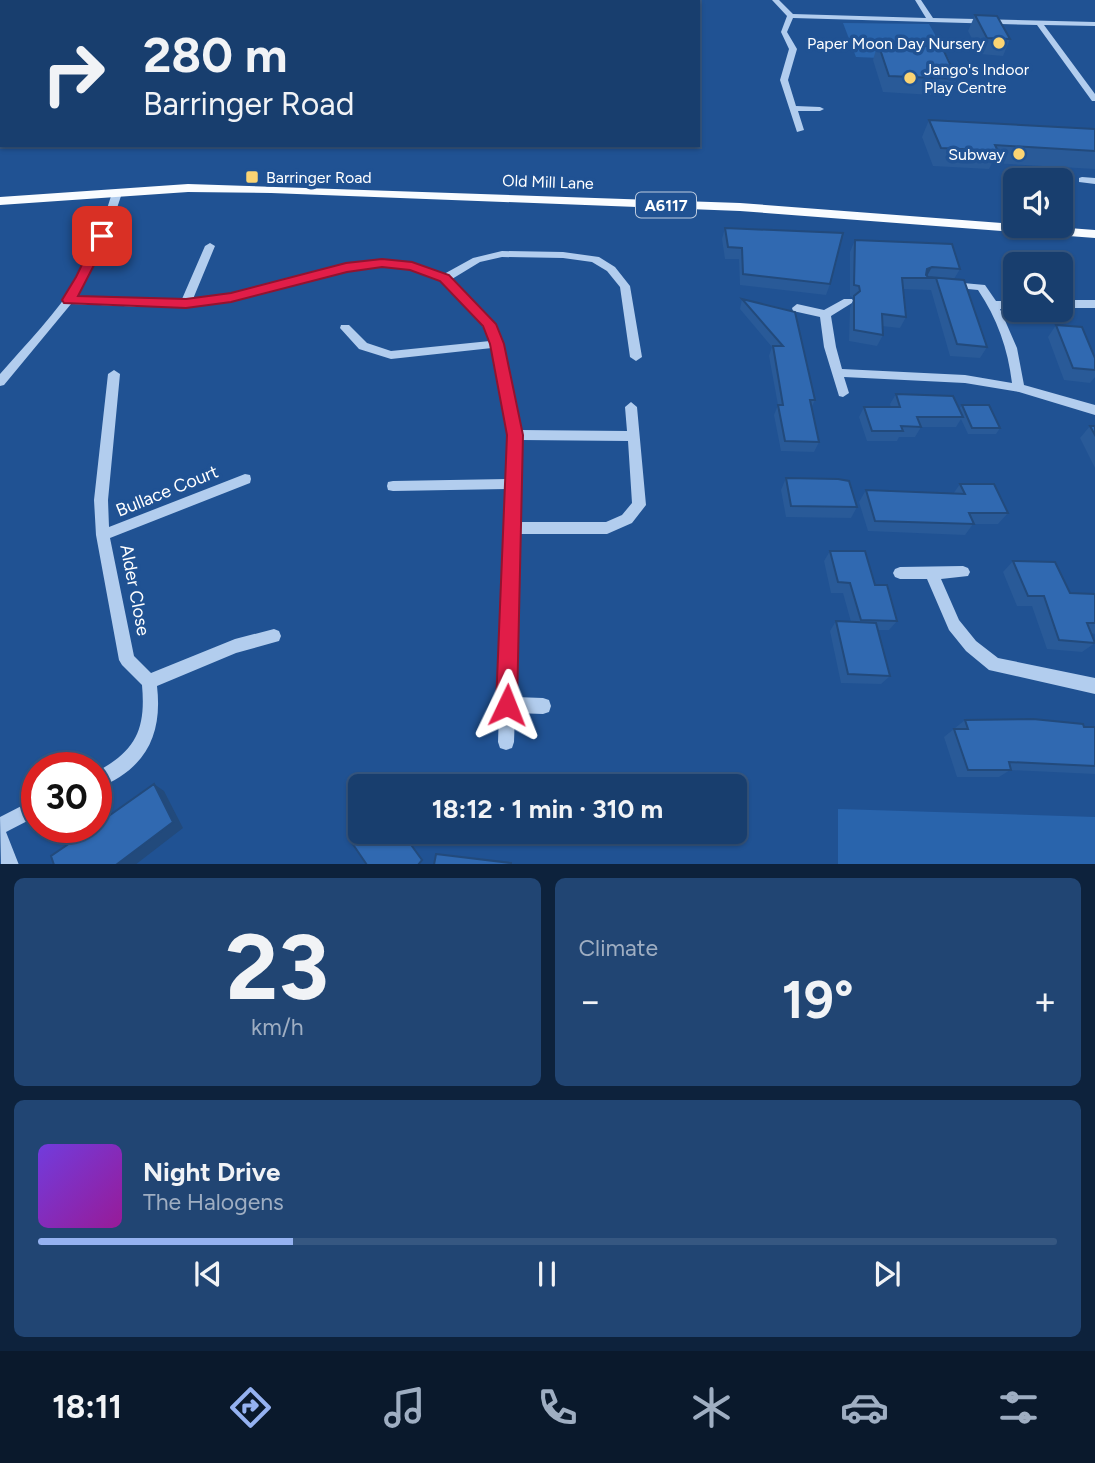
<!DOCTYPE html>
<meta charset="utf-8">
<style>
:root{--surface:#183e6e;--page:#214573;--text:#f1f3f6;--muted:#9faec2;--line:#365781;--accent:#95b2f1}
body{margin:0;font-family:Figtree,sans-serif;background:var(--page);color:var(--text);height:100vh;display:flex;flex-direction:column;font-size:26px;white-space:nowrap}
*{box-sizing:border-box;margin:0}
p{font-size:23px;color:var(--muted)}
.icon{flex:none;width:38px;height:38px;fill:none;stroke:currentColor;stroke-width:2;stroke-linecap:round;stroke-linejoin:round}
.map{position:relative;height:864px;overflow:hidden}
.panel{display:flex;flex-direction:column;gap:14px;padding:14px;background:#0d223c;flex:1}
.panel>*{flex:none}
.top-card{position:absolute;left:0px;top:0px;width:700px;height:147px;box-shadow:0 2px 5px #0004,0 0 0 2px var(--line);background:#183e6e;color:var(--text);overflow:hidden}
.fabs{position:absolute;left:1003px;top:168px;display:grid;gap:14px}
.fabs a{display:grid;place-items:center;width:70px;height:70px;border-radius:10px;background:var(--surface);box-shadow:0 2px 5px #0004,0 0 0 2px var(--line);font-size:35px}
.speed{position:absolute;left:21px;top:752px;display:flex;gap:14px;font-size:35px;font-weight:700;text-align:center}
.speed>*{display:grid;place-content:center;width:91px;height:91px;border-radius:50%;background:var(--surface);box-shadow:0 2px 5px #0004,0 0 0 2px var(--line);line-height:1}
.speed .limit{border:10px solid #d22;background:#fff;color:#111}
.pin{position:absolute;display:grid;place-items:center;width:60px;height:60px;color:#fff;margin:-30px;border-radius:14px;box-shadow:0 4px 10px #0006}
.me{position:absolute;width:77px;margin:-38px;rotate:2deg;stroke-linejoin:round;filter:drop-shadow(0 0 5px #0008)}
.turn{display:flex;align-items:center;gap:24px;height:147px;padding:0 28px;font-size:32px}
.turn .icon{width:91px;height:91px;stroke-width:2.5}
.turn b{display:block;font-size:49px;line-height:60px}
.big{font-size:52px;font-weight:700;line-height:1.1}
.panel .card{flex:1;display:flex;flex-direction:column;justify-content:center;gap:10px;min-width:0;padding:0 24px;border-radius:10px;background:var(--page)}
.panel .dial{align-items:center;gap:0}
.dial b{font-size:91px;line-height:1}
.song{display:flex;align-items:center;gap:21px}
.cover{width:84px;height:84px;border-radius:10px;background:linear-gradient(135deg,hsl(260 70% 55%),hsl(300 70% 35%))}
.played{height:7px;border-radius:4px;background:linear-gradient(90deg,var(--accent) 25%,var(--line) 25%)}
.keys{display:flex;justify-content:space-around;direction:ltr}
.heat{display:flex;justify-content:space-between;align-items:center;font-size:38px;direction:ltr}
.panel .tiles{flex:1;display:grid;gap:14px;grid-template-columns:1fr 1fr}
.card:last-child{grid-column:span 2}
.trip{position:absolute;left:348px;top:774px;width:399px;height:70px;border-radius:10px;background:var(--surface);box-shadow:0 2px 5px #0004,0 0 0 2px var(--line);font-weight:700;line-height:70px;text-align:center}
.dock{display:flex;height:112px;justify-content:space-around;align-items:center;background:#0a192c;color:var(--muted)}
.dock .icon{width:49px;height:49px}
.dock .on{color:var(--accent)}
.dock b{font-size:32px;color:var(--text)}
.map>svg:first-child{display:block}
.green{fill:#2964ac}
.lines{fill:none;stroke-linecap:round;stroke-linejoin:round}
.minor{fill:#b2cdee;fill-rule:evenodd}
.major{fill:#f9fcff;fill-rule:evenodd}
.wall{fill:#295a98}
.shaded-wall{fill:#224a7c}
.building{fill:#3069b1;stroke:#224a7c;stroke-width:2}
.route{fill:#e11d48;stroke:#92132f;stroke-width:2}
.poi-dot{fill:#fbd473;stroke:#205293;stroke-width:2.5}
.labels{text-anchor:middle;dominant-baseline:central;stroke-width:7;stroke-linejoin:round;paint-order:stroke}
.far-poi-label{font-size:16px;fill:#fff;stroke:#205293;text-anchor:end}
.far-street-label{font-size:16px;fill:#fff;stroke:#205293}
.shield{fill:#205293;stroke:#bccbdf;stroke-width:2}
.shield-label{font-size:16px;font-weight:bold;fill:#fff}
.street-label{font-size:18px;fill:#fff;stroke:#205293}
</style>
<div class="map">
<svg width="1095" height="865" viewBox="0 0 1095 865">
<rect width="100%" height="100%" fill="#205293"/>
<path class="green" d="M843 23 929 24 950 61 856 57Z
M838 809 1095 817V864H838Z"/>
<g class="lines">
<path class="minor" d="M772 0H779L793 14 926 18 915 0H921L933 18 1095 22V26L1044 25 1095 94V101H1092L1037 25 793 18 787 32 797 49 788 80 796 106 820 107 824 109 820 111H798L804 130 797 132 780 80 789 49 781 32 787 16Z
M1082 177 1095 178V184L1079 182V178Z
M117 190 122 193C110 230 97 264 76 297L182 299 205 246 210 243 215 246 193 299 231 295 347 264 382 260 412 263 444 274 473 258 502 251 563 252 599 257 615 267 630 286 642 357 636 361 630 357 620 287 607 271 592 262 563 258 502 257 480 262 452 279 494 324 503 344 520 430 627 431 625 407 631 402 637 407 646 505 632 523 607 534H519L515 697 543 698 549 700 551 706 549 712 543 714 515 713 514 742 512 748 506 750 500 748 498 742 507 489 393 491 388 490 387 486 388 482 393 481 507 479 509 435 492 348 391 359 359 349 340 328 341 325H349L367 343 391 351 490 341C484 325 474 315 463 302 457 294 448 284 440 280 374 245 297 288 232 301 180 312 124 305 71 304L4 385 0 386V374C27 343 57 313 78 278 93 251 103 222 112 193ZM521 440 628 441 632 503 622 515 606 522H519Z
M952 282 985 285 996 301H1015V309H1000L1017 348 1024 385 1095 405V415L1019 392 965 383 844 377 849 393 843 397 839 396 824 347 820 317 793 311 792 308 797 304 824 310 844 299H852L853 301 852 303 831 316 836 347 842 369 965 375 1012 383C1008 349 997 318 978 290L948 287V283Z
M1060 300H1095V308H1060Z
M114 370 120 374 108 500 109 527 245 474 250 475 251 479 250 483 110 538 134 656 151 673 235 639 274 629 279 631 281 636 279 641 236 653 157 686C163 737 144 770 96 789V772C136 751 146 729 142 685L122 665 119 660 96 535 94 500 108 374Z
M963 566 968 568 970 572 968 576 941 579 959 620 976 641 998 658 1095 678V694L989 670 966 651 949 630 927 579H900L895 577 893 573 895 569 900 567Z
M37 798V816L6 832 19 865H1L0 817Z"/>
<path class="major" d="M188 184 740 203 1095 230V238L740 211 271 193 188 192 0 205V197Z"/>
</g>
<path class="wall" d="M975 15 1010 39 1003 56 980 54 968 31Z
M878 43 957 79 949 96 883 92 873 60Z
M929 120 1095 129V169L992 163 989 169 933 166 922 137Z
M725 228 830 284 826 295 740 285 739 259H725L722 239Z
M855 240 960 269 954 279 987 347 980 358 950 356 931 290 903 289 906 317 900 328 882 326 883 335 877 346 849 341 850 308 854 298 850 296V252Z
M742 299 795 312 815 400 811 408 819 442 814 452 781 451 774 415 778 405 769 356 772 347 740 309Z
M1056 325 1095 358V377L1090 383 1064 380 1048 337Z
M896 394 959 409 962 405 1000 428 996 434H968L961 419 956 427H921L915 437H899L897 441H867L859 417 864 407H891L890 404Z
M1090 426H1095V468L1080 438Z
M786 478 857 507 851 518 786 517 781 490Z
M960 484 1008 513 998 524H973L965 535 868 531 859 502 866 490 953 494Z
M830 551 875 585 897 621 889 630H878L890 676 881 684 841 683 830 631 836 621 851 622 843 593H831L824 561Z
M1013 561 1070 593 1095 594V634L1091 633 1095 643 1082 652 1047 649 1032 606H1017L1003 572Z
M965 720 1095 727V774L1010 770 999 777H957L944 737Z"/>
<path class="shaded-wall" d="M932 267 926 278 927 269Z
M154 784 164 791 183 828 135 865H116Z"/>
<path class="building" d="M975 15 997 16 1010 39 987 38Z
M878 43 942 47 957 79 889 76Z
M929 120 1095 129V151L995 145 998 151 941 148Z
M725 228 843 233 830 284 743 274 742 248 728 247Z
M855 240 952 244 960 269 932 267 927 269 926 275 928 277 964 280 987 347 957 344 936 278H902L906 317 882 314 883 335 854 330V296L860 291 859 286 854 285Z
M742 299 795 312 815 400H810L819 442 785 441 778 405H783L773 346H783Z
M1056 325 1082 327 1095 358V370L1073 368Z
M896 394 953 396 963 417H917L921 427 901 426 903 431H872L864 407H900Z
M962 405H989L1000 428H972Z
M1090 426H1095V435Z
M786 478 838 479 849 481 857 507 791 506Z
M960 484H994L1008 513H969L974 524 875 521 866 490 965 494Z
M830 551H865L875 585H887L897 621 861 620 850 583 838 582Z
M1013 561 1055 562 1070 593 1095 594V623H1087L1095 643 1059 640 1044 596H1028Z
M836 621 876 623 890 676 848 674Z
M1033 719 1083 724 1084 727H1095V766L1009 762 1011 770H968L954 729H968L965 720Z
M154 784 173 822 116 865H54L51 856 92 828H96V825Z
M360 831H401L422 860 418 865H367L350 840Z
M436 854 511 863V865H434Z"/>
<path class="route" d="M102 232 109 236 78 296 186 299 231 293 346 263 382 259 412 262 449 275 496 324 504 344 523 435 517 705 514 713 507 716 499 713 496 705 507 435 490 344 483 326 440 281 410 270 382 267 347 272 231 302 186 308 64 303 62 300 76 277 96 236Z"/>
<g class="poi-dot">
<circle cx="999" cy="43" r="7"/>
<circle cx="910" cy="78" r="7"/>
<circle cx="1019" cy="154" r="7"/>
<rect x="245" y="170" width="14" height="14" rx="3.5"/>
</g>
<g class="labels">
<g class="far-poi-label">
<text x="985" y="43">Paper Moon Day Nursery</text>
<text x="924" y="69" text-anchor="start">Jango's Indoor<tspan x="924" dy="18">Play Centre</tspan></text>
<text x="1005" y="154">Subway</text>
<text x="266" y="177" text-anchor="start">Barringer Road</text>
</g>
<g class="far-street-label">
<text transform="translate(548 182) rotate(2)">Old Mill Lane</text>
</g>
<rect class="shield" x="636" y="192.5" width="60" height="25" rx="5"/>
<g class="shield-label">
<text x="666" y="205">A6117</text>
</g>
<g class="street-label">
<text transform="translate(167 491) rotate(-22)">Bullace Court</text>
<text transform="translate(135 590) rotate(79)">Alder Close</text>
</g>
</g>
</svg>
<div class="fabs">
<a><svg class="icon" aria-label="sound" viewBox="0 0 24 24"><path d="M4 9h4l5-4v14l-5-4H4zM17 9q2 3 0 6"/></svg></a>
<a><svg class="icon" aria-label="search" viewBox="0 0 24 24"><circle cx="10" cy="10" r="6"/><path d="M15 15l6 6"/></svg></a>
</div>
<div class="speed"><div class="limit">30</div></div>
<div class="pin" style="left:102px;top:236px;background:#d93025"><svg class="icon" aria-label="arrive" viewBox="0 0 24 24"><path d="M6 21V4h12l-3 4 3 4H6"/></svg></div>
<svg class="me" style="left:507px;top:705px" viewBox="-20 -20 40 40"><path d="M0-17L14 15 0 8-14 15z" fill="#e11d48" stroke="#fff" stroke-width="4"/></svg>
<div class="trip">18:12 · 1 min · 310 m</div>
<div class="top-card">
<div class="turn"><svg class="icon" aria-label="right" viewBox="0 0 24 24"><path d="M7 20v-9h11M14 6l5 5-5 5"/></svg><div><b>280 m</b>Barringer Road</div></div>
</div>
</div>
<section class="panel">
<div class="tiles">
<div class="card dial"><b>23</b><p>km/h</p></div>
<div class="card"><p>Climate</p>
<div class="heat"><a>−</a><b class="big">19°</b><a>+</a></div>
</div>
<div class="card">
<div class="song"><i class="cover"></i><div><b>Night Drive</b><p>The Halogens</p></div></div>
<div class="played"></div>
<div class="keys"><svg class="icon" aria-label="previous" viewBox="0 0 24 24"><path d="M18 5L8 12l10 7zM5 5v14"/></svg><svg class="icon" aria-label="pause" viewBox="0 0 24 24"><path d="M8 5v14M16 5v14"/></svg><svg class="icon" aria-label="next" viewBox="0 0 24 24"><path d="M6 5l10 7-10 7zM19 5v14"/></svg></div>
</div>
</div>
</section>
<nav class="dock">
<b>18:11</b>
<svg class="icon on" aria-label="directions" viewBox="0 0 24 24"><path d="M12 3l9 9-9 9-9-9zM9 14v-3h6M13 9l2 2-2 2"/></svg>
<svg class="icon" aria-label="music" viewBox="0 0 24 24"><path d="M9 18V5l10-2v13"/><circle cx="6" cy="18" r="3"/><circle cx="16" cy="16" r="3"/></svg>
<svg class="icon" aria-label="phone" viewBox="0 0 24 24"><path d="M5 4h4l2 5-3 2q2 4 5 5l2-3 5 2v4C11 20 4 13 5 4z"/></svg>
<svg class="icon" aria-label="climate" viewBox="0 0 24 24"><path d="M12 3v18M4 7l16 10M4 17L20 7"/></svg>
<svg class="icon" aria-label="car" viewBox="0 0 24 24"><path d="M5 17H2v-5l4-1 3-4h7l3 4 3 1v5h-3M9 17h6M6 11h13"/><circle cx="7" cy="17" r="2"/><circle cx="17" cy="17" r="2"/></svg>
<svg class="icon" aria-label="filters" viewBox="0 0 24 24"><path d="M4 7h16M4 17h16"/><circle cx="9" cy="7" r="2"/><circle cx="15" cy="17" r="2"/></svg>
</nav>
